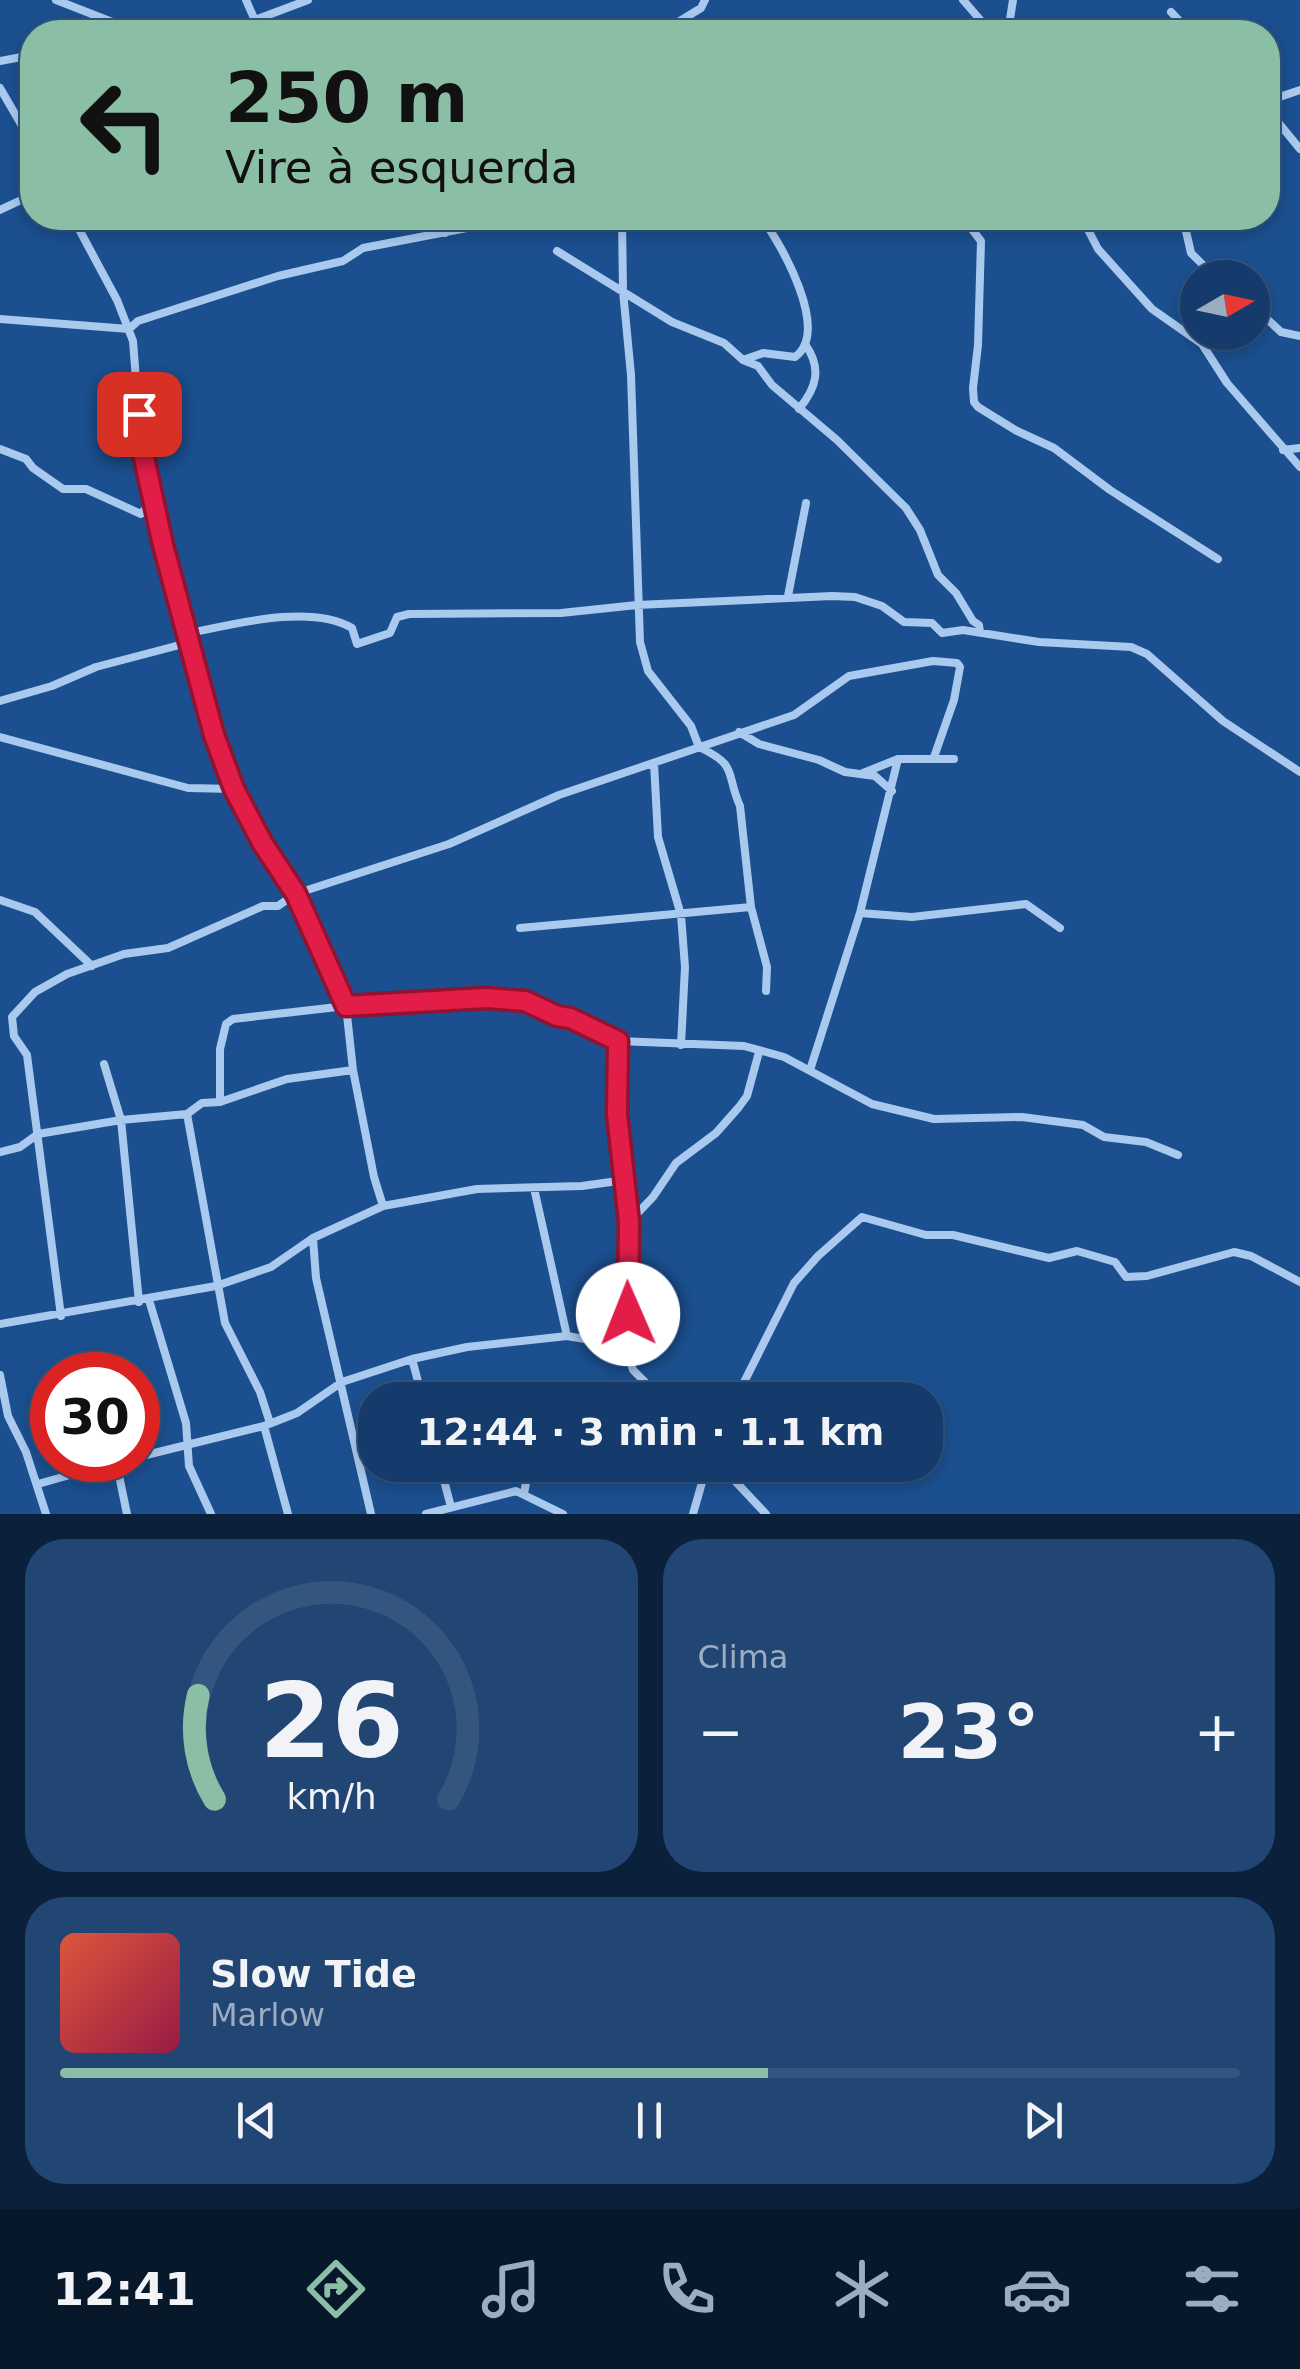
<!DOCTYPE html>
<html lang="pt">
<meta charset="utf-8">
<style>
:root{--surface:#143b6b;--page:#214673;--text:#f1f3f6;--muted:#9dadc1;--line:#33557e;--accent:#8abfa5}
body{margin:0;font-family:"DejaVu Sans",sans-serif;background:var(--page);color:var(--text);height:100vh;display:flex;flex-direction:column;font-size:38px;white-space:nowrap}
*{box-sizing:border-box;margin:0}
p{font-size:32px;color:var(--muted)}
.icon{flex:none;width:55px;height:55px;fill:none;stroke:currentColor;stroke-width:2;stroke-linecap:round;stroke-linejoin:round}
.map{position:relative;height:1514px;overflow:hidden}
.panel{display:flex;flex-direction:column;gap:25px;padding:25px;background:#0b203b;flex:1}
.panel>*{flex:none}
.banner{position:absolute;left:20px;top:20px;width:1260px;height:210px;border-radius:40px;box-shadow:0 5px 15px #0003,0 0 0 2px var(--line);background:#8abfa5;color:#111;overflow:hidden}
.needle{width:65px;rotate:81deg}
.controls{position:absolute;left:1180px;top:260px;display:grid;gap:20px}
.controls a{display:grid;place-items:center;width:90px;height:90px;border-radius:50%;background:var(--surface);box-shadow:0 5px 15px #0003,0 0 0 2px var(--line);font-size:50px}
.speed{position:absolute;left:30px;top:1352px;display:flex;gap:20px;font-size:50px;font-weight:700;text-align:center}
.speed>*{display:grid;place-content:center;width:130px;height:130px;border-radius:50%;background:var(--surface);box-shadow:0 5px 15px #0003,0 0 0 2px var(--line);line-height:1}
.speed .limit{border:15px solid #d22;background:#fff;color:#111}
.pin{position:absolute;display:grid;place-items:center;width:85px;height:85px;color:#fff;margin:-42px;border-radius:20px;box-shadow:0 5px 15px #0006}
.me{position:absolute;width:110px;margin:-55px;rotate:359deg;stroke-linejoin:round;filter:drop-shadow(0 0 8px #0008)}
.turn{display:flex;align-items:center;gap:35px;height:210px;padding:0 40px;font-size:45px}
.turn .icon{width:130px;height:130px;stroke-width:2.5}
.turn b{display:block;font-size:70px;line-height:85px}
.big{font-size:75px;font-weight:600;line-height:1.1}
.panel .card{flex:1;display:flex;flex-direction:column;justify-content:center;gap:15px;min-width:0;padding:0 35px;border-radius:40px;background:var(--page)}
.panel .dial{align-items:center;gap:0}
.dial svg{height:260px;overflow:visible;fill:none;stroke:var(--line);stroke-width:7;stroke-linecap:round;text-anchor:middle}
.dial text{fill:var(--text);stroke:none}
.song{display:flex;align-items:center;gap:30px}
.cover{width:120px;height:120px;border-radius:15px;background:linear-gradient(135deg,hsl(10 70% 55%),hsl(340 70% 35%))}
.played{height:10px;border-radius:5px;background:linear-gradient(90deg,var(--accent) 60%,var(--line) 60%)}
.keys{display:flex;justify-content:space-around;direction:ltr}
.heat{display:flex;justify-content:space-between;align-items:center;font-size:55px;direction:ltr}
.panel .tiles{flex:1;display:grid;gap:25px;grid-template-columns:1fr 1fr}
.card:last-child{grid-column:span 2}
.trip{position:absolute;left:358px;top:1382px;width:585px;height:100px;border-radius:40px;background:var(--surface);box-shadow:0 5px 15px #0003,0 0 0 2px var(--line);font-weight:600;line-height:100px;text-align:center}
.dock{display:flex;height:160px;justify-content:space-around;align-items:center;background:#08182b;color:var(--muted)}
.dock .icon{width:70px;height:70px}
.dock .active{color:var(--accent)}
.dock b{font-size:45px;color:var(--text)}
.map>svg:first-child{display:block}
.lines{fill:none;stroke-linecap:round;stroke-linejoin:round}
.minor{stroke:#a9c9ee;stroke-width:8}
.route-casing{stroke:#92132f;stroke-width:25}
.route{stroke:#e11d48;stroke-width:18}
</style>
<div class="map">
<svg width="1300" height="1514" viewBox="0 0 1300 1514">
<rect width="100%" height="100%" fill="#1b4f8f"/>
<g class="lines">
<path class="minor" d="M56 0 138 32
M246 0 260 32
M963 0 983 23 999 32
M1171 12 1190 32
M255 20 308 0
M662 32 701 8 705 0
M1008 32 1013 0
M0 61 32 55
M0 88 32 143
M1268 101 1300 90
M1268 110 1300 149
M0 210 32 195
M73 218 117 300 133 341 141 444 185 634 191 642 214 735 234 789 263 844 295 894 346 1006 353 1070 374 1177 383 1206
M443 218 445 233
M622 218 623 291 631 375 640 642 648 671 691 726 699 747C739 766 725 772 740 806L751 907 767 967 766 991
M899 218 908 222 971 228 981 241 978 345 973 388 974 402 978 407 1017 431 1054 448 1110 490 1218 559
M1082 218 1098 249 1152 309 1202 344 1227 383 1300 467
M1183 218 1191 253 1216 278
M971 228 984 218
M557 251 672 322 724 343 743 360 758 366 772 385 837 440 906 508 920 530 938 575 956 593 973 621 979 625 980 632
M1252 305 1281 332 1300 336
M0 319 129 329 138 321 278 276 343 261 363 248 477 226 486 218
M743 360 763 353 795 357C831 331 781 244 762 218
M799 409C817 387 822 368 805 344
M0 449 26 459 33 468 63 489H86L141 514 154 499
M1283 450 1300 448
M788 596 806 503
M185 634C231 625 310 603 352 628L357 644 390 633 397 617 409 614 561 613 637 605 832 596 855 597 882 606 904 622 932 623 942 633 963 630 1039 642 1131 647 1147 654 1223 721 1300 772
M0 701 52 686 96 667 191 642
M739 732 759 744 819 760 845 772 875 776 892 791
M0 737 188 788 234 789
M654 763 658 837 681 915 685 967 681 1045
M863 773 898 759H954
M0 900 35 912 92 966
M860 913 912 917 1026 904 1060 928
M520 928 751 907
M104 1064 121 1120 139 1302
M810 1070 860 913 898 759
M220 1102V1049L226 1024 233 1019 346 1006 486 998 525 1001 557 1016 570 1018 618 1041
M187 1114 225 1323 260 1392 270 1423
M0 1152 20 1147 38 1134 121 1120 187 1114 202 1103 220 1102 287 1079 353 1070
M534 1188 567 1336
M629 1222 653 1197 676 1163 716 1133 739 1107 747 1096 759 1052
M313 1238 316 1278 371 1514
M149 1300 186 1423 189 1466 211 1514
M61 1316 27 1055 14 1036 12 1017 35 992 67 974 124 954 168 948 263 906H278L295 894 449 844 559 795 794 715 849 676 933 661 957 663 960 667 954 700 934 757
M0 1324 216 1286 271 1267 313 1238 383 1206 477 1189 582 1186 625 1180
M412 1359 423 1400
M0 1375 8 1416 26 1452 46 1514
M663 1400 633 1370 626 1346 629 1222 617 1114 618 1041 744 1046 784 1057 872 1104 934 1119 1022 1117 1083 1125 1104 1137 1146 1142 1178 1155
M735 1400 794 1283 818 1256 862 1217 926 1235H953L1049 1258 1077 1251 1115 1262 1126 1277 1147 1276 1234 1252 1251 1256 1300 1282
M264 1426 288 1514
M138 1457 264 1426 297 1413 342 1382 412 1359 467 1347 567 1336 626 1346
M116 1461 127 1514
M440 1465 451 1507
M720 1465 766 1514
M38 1484 123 1460
M524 1494 529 1465
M426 1514 516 1491 563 1514
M693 1514 707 1465"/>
</g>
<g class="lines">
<defs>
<path id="route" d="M139 414 141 444 163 545 214 735 234 789 263 844 296 894 346 1006 486 998 525 1001 557 1016 570 1018 618 1041 617 1114 629 1222 628 1314"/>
</defs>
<use href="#route" class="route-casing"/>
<use href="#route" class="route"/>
</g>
</svg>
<div class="controls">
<a><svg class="needle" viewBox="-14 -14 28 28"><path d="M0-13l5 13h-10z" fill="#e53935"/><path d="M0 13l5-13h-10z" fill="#9dadc1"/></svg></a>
</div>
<div class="speed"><div class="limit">30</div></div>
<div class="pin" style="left:139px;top:414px;background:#d93025"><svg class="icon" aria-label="arrive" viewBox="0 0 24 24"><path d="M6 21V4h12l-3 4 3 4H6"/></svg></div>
<svg class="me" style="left:628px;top:1314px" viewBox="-20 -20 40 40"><circle r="19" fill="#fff"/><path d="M0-13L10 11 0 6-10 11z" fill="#e11d48"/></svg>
<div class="trip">12:44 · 3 min · 1.1 km</div>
<div class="banner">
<div class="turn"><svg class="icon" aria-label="left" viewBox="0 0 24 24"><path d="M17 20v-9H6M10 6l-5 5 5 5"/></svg><div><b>250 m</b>Vire à esquerda</div></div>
</div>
</div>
<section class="panel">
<div class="tiles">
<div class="card dial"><svg viewBox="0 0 100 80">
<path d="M14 69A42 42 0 1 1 86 69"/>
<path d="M14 69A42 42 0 0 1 9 37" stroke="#8abfa5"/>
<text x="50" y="56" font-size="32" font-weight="700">26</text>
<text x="50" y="72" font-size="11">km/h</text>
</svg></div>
<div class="card"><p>Clima</p>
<div class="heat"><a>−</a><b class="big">23°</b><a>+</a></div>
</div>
<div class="card">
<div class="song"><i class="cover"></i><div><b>Slow Tide</b><p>Marlow</p></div></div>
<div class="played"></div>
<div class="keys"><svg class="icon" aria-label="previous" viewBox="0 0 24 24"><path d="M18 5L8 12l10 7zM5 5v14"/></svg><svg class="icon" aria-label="pause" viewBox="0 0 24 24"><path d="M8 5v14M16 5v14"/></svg><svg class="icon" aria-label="next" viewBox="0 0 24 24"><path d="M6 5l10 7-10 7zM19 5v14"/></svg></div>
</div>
</div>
</section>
<nav class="dock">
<b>12:41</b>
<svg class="icon active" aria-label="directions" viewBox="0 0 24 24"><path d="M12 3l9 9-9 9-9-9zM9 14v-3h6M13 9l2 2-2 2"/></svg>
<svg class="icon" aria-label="music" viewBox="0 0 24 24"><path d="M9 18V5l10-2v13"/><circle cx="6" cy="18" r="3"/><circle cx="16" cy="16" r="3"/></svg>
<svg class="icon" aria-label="phone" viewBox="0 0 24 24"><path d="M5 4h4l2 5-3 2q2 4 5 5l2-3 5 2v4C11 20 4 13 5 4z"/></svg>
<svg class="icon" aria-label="climate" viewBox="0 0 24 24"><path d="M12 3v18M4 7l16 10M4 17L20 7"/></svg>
<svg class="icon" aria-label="car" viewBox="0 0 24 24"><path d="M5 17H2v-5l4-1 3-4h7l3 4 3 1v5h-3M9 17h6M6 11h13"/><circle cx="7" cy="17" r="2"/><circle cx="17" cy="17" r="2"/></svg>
<svg class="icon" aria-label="filters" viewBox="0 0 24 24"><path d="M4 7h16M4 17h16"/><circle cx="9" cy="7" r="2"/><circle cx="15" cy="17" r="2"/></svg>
</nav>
